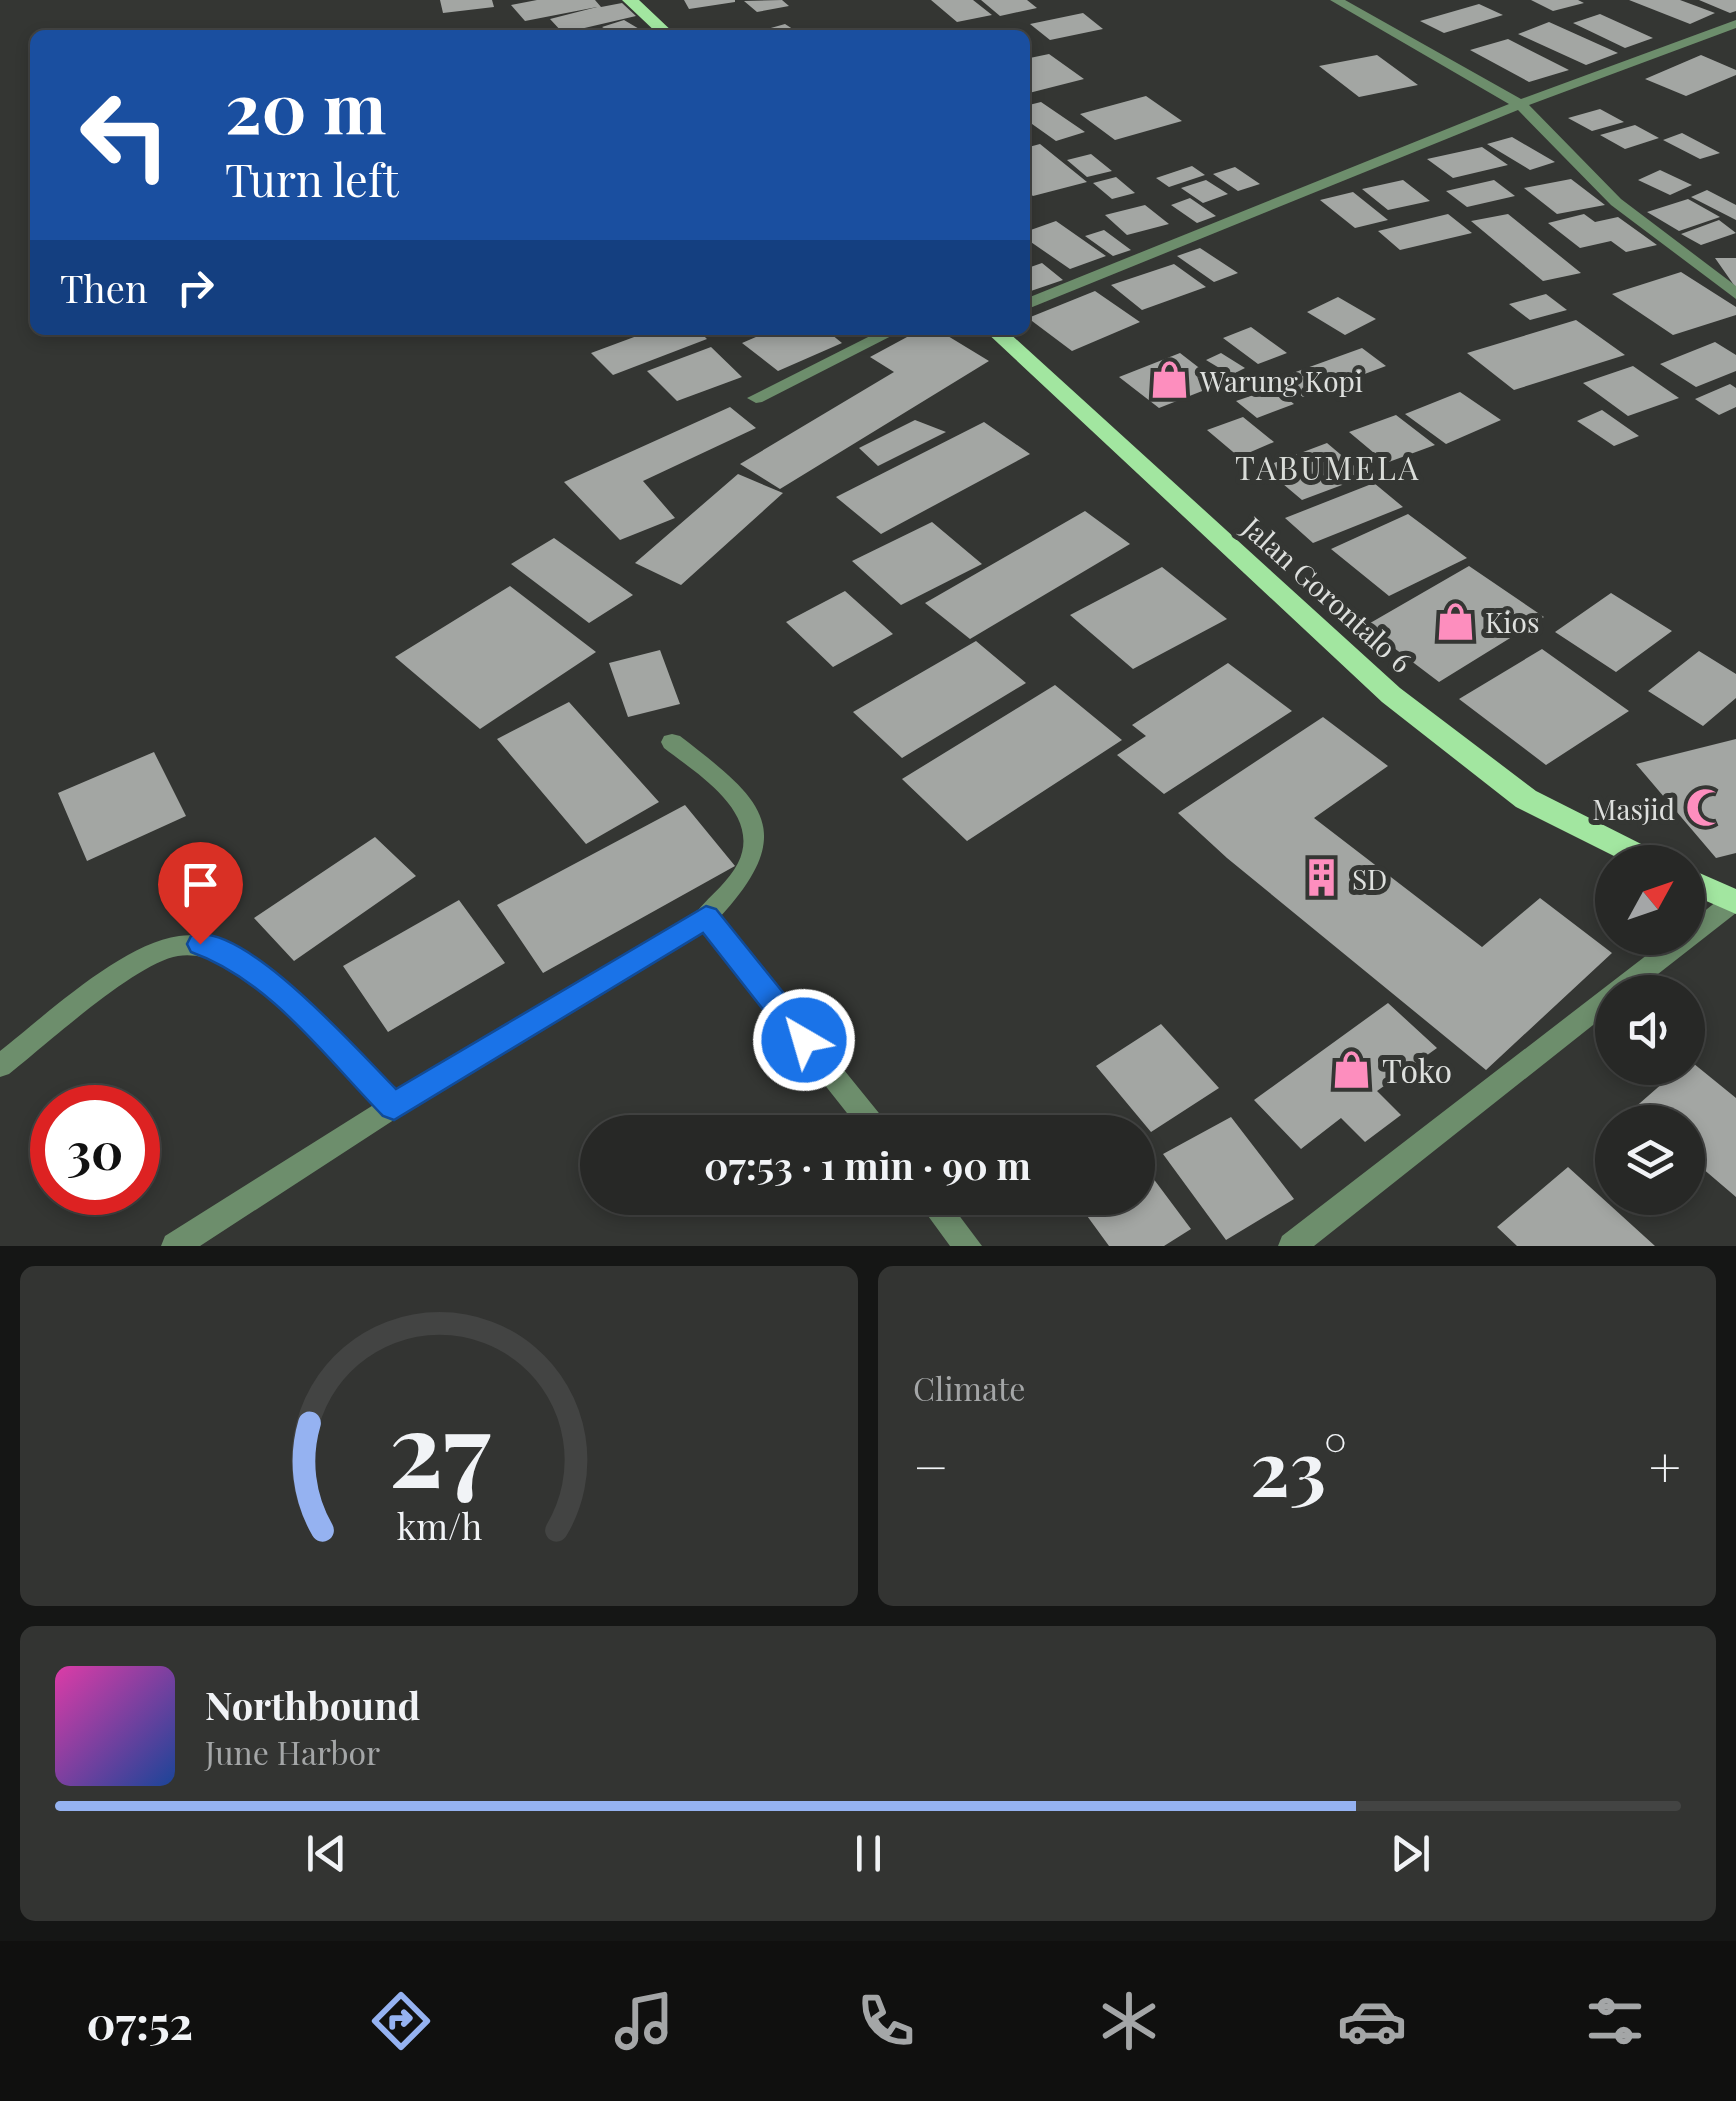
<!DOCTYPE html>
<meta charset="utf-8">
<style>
:root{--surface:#272826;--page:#333432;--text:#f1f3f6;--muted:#a4a6a7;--line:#434443;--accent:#95b2f1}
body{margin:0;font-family:"Playfair Display",serif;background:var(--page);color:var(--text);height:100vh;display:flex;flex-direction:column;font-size:38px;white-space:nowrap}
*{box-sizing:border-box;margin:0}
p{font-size:32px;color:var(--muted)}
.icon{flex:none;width:55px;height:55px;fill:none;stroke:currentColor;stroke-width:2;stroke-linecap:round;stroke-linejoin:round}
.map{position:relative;height:1246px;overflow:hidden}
.details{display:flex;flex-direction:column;gap:20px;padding:20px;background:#151615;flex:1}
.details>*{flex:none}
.hud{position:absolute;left:30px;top:30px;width:1000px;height:305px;border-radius:15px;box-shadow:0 5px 15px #0003,0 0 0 2px var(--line);background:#1a4fa0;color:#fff;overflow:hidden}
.needle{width:65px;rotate:50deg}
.buttons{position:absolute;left:1595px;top:845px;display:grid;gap:20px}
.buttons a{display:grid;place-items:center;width:110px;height:110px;border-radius:50%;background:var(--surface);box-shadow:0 5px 15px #0003,0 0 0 2px var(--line);font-size:50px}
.speed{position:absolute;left:30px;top:1085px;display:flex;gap:20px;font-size:50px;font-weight:700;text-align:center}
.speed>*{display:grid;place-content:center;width:130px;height:130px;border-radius:50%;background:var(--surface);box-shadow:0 5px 15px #0003,0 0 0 2px var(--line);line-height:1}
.speed .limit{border:15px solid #d22;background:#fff;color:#111}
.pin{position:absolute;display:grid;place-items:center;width:85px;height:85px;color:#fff;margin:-102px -42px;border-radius:50% 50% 50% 0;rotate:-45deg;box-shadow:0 0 10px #0007}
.pin .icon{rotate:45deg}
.me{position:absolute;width:110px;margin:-55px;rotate:322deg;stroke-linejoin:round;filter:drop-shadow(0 0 8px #0008)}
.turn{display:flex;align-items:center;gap:35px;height:210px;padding:0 30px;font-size:45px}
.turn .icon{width:130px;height:130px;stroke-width:2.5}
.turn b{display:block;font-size:70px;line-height:85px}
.then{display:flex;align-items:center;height:95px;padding:0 30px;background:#0003;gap:20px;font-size:38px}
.big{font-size:75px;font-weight:700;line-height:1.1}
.details .tile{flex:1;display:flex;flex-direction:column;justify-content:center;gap:15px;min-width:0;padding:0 35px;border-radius:15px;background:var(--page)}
.details .dial{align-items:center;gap:0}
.dial svg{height:260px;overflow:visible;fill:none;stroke:var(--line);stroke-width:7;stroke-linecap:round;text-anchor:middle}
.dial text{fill:var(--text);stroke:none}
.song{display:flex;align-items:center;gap:30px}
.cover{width:120px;height:120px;border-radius:15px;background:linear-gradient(135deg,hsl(320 70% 55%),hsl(220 70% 35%))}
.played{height:10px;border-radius:5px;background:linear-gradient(90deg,var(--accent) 80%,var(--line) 80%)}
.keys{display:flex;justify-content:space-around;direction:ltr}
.heat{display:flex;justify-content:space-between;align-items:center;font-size:55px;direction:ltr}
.details .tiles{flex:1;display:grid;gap:20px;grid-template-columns:1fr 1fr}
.tile:last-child{grid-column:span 2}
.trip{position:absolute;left:580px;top:1115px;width:575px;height:100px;border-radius:50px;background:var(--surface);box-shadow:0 5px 15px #0003,0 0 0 2px var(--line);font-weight:700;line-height:100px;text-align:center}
.tab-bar{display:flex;height:160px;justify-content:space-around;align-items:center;background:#10100f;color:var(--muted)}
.tab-bar .icon{width:70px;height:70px}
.tab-bar .selected{color:var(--accent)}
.tab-bar b{font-size:45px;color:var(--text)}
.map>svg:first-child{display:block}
.building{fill:#a3a6a3}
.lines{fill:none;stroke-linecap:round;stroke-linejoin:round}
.street{fill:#6d8e6c;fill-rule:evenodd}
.primary{fill:#a2e6a0;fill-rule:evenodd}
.route{fill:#1a73e8;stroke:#114b97;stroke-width:2.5}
.labels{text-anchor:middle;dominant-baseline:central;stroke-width:10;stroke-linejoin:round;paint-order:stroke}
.poi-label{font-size:28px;fill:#dee0de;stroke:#343633;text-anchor:start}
.street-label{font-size:28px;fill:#dee0de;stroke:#343633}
.quarter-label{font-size:32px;letter-spacing:2.5px;fill:#d9dcd8;stroke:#343633}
.near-poi-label{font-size:32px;fill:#dee0de;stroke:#343633;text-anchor:start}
</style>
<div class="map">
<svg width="1736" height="1246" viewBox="0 0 1736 1246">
<rect width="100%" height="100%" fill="#343633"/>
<path class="building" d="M440 0H492L494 7 443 13Z
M537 0H595L601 7 622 3 636 16 563 33 550 19 597 7 525 21 511 5Z
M684 0H735V2L689 9Z
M782 0 789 6 757 12 744 1Z
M931 0H973L992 15 957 22Z
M981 0H1027L1037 8 1000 16Z
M1531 0H1578L1584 3 1553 11Z
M1629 0H1680L1715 13 1690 24Z
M1699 0H1736V11L1730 13Z
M1479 4 1503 15 1444 33 1420 21Z
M1083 13 1103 29 1050 40 1030 24Z
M1600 14 1653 38 1625 48 1573 23Z
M624 20 646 33 615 35 602 27Z
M1549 22 1618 53 1586 65 1518 34Z
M785 24 802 35H749V34Z
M1508 39 1569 70 1529 82 1470 50Z
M1049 54 1084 79 1025 94V59Z
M1377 55 1418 85 1359 97 1319 66Z
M1701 55 1736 70V75L1686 96 1645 79Z
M1146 96 1182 121 1115 140 1080 114Z
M1041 102 1085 132 1056 141 1025 119V106Z
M1600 109 1624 122 1592 131 1568 118Z
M1635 125 1659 138 1625 149 1600 135Z
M1682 133 1720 153 1700 159 1663 140Z
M1512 137 1555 162 1530 170 1487 144Z
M1040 144 1087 182 1033 196 1025 190V148Z
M1482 147 1508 165 1453 178 1427 159Z
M1091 154 1112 171 1087 177 1067 160Z
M1192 166 1205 175 1169 187 1156 178Z
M1235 167 1260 184 1238 191 1213 174Z
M1660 170 1692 185 1670 195 1638 180Z
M1116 177 1135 193 1112 199 1093 183Z
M1571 179 1605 205 1557 214 1524 188Z
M1206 180 1228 194 1203 203 1181 188Z
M1403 180 1430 201 1388 210 1362 189Z
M1494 180 1515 196 1467 207 1446 191Z
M1707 190 1736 205V220L1691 197Z
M1353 192 1388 220 1355 228 1320 200Z
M1190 198 1216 216 1197 223 1171 205Z
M1688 199 1720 217 1679 231 1647 212Z
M1145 205 1169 224 1127 235 1105 215Z
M1448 214 1472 233 1400 250 1378 231Z
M1508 214 1581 273 1543 281 1471 221Z
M1584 214 1595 222 1618 217 1657 245 1626 252 1611 241 1580 248 1548 223Z
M1719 220 1736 233 1701 245 1681 234Z
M1056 221 1106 256 1070 269 1025 238V232Z
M1104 230 1131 250 1113 256 1085 236Z
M1200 248 1238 273 1214 282 1177 256Z
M1715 258H1736V288Z
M1042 263 1063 280 1025 293V269Z
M1174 264 1206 287 1142 310 1111 285Z
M1681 272 1736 307V315L1673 335 1612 294Z
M1095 291 1140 322 1072 351 1028 318Z
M1546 294 1567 310 1530 320 1509 304Z
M1338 297 1376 319 1345 335 1307 312Z
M1576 320 1625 355 1514 390 1467 353Z
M1251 327 1287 353 1258 364 1223 338Z
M653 330H698L707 339 613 375 591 353Z
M772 330H826L842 343 778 371 742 343Z
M920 330H938L989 361 780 489 740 464 894 372 870 357Z
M1715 342 1736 355V371L1696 387 1660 364Z
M711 347 742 377 677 401 647 371Z
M1362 348 1386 366 1303 397 1279 378Z
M1180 353 1220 384 1159 408 1119 377Z
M1221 353 1245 368 1231 375 1206 360Z
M1633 366 1679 398 1628 416 1583 383Z
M1730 384 1736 388V407L1719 415 1695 399Z
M1274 388 1294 404 1257 418 1236 401Z
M1460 392 1501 420 1446 444 1405 414Z
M730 407 756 428 643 481 675 518 620 540 564 482Z
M1602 410 1639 436 1614 446 1577 421Z
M1396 415 1435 445 1386 463 1349 432Z
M1243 417 1274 442 1239 457 1207 430Z
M915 420 946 432 878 466 859 448Z
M984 422 1030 454 881 534 836 497Z
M1327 443 1366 476 1302 500 1263 467Z
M738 474 783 493 681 585 635 563Z
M1374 483 1403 507 1313 543 1285 518Z
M1085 511 1130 544 970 639 925 603Z
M1408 514 1467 558 1389 596 1331 549Z
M932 522 982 564 901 605 852 561Z
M554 538 633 595 589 623 511 564Z
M1469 566 1544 617 1439 682 1365 626Z
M1162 567 1227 619 1133 669 1070 615Z
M510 586 596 652 480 729 395 657Z
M845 591 893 634 833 667 786 622Z
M1611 593 1672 631 1616 672 1555 632Z
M976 641 1026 683 902 758 853 712Z
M1542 649 1629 711 1546 765 1459 699Z
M660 650 680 704 628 717 609 663Z
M1699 651 1736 674V698L1703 726 1648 691Z
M1228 663 1292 711 1164 794 1117 755 1146 736 1132 725Z
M1055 685 1122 740 967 841 902 779Z
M569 702 659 802 586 844 497 739Z
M1323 717 1388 766 1314 818 1482 947 1540 898 1612 953 1486 1070 1227 858 1178 813Z
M1736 739V853L1716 858 1636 764Z
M154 752 186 816 87 861 58 793Z
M685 805 735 866 543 973 497 905Z
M375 837 416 876 294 961 254 918Z
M459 900 505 963 388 1032 343 966Z
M1388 1003 1437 1048 1377 1091 1401 1115 1365 1142 1341 1118 1301 1149 1254 1100Z
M1161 1024 1219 1088 1151 1132 1096 1066Z
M1688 1059 1736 1098V1197L1688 1156V1122H1647L1632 1110 1680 1068H1688Z
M1231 1117 1294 1199 1226 1240 1163 1154Z
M1138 1158 1191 1229 1164 1246H1109L1074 1198H1138Z
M1568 1167 1655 1246H1517L1497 1227Z"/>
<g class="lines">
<path class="street" d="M1330 0H1345L1521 99 1736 20V28L1529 105 1621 199 1736 286V299L1611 205 1518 110 1025 310V299L1509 104Z
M882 330H903L762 402 756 403 747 398Z
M672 734 680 736C760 798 801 829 720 917L887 1123 891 1132H862L703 931 403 1114 200 1246H161L165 1236 375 1104C333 1060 245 945 178 956 135 963 46 1045 9 1074L0 1077V1051C46 1015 121 944 179 936 254 925 349 1041 396 1091L698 910C711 895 729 881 738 863 763 813 696 773 664 748L661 742 664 736Z
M1736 892V913L1635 992H1612V1010L1314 1246H1278L1282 1236 1669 938H1688V924L1726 894Z
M915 1198H946L982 1246H950Z"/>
<path class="primary" d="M622 0H639L676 35H659Z
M984 330H1006L1400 688 1536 791 1661 854 1665 862H1626L1516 807 1382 702Z
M1688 868 1736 889V914L1688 893Z"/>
</g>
<path class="route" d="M706 906 716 909 814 1031 819 1040 814 1049 804 1053 794 1049 703 933 394 1120 383 1116C326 1058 270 980 191 952L187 944 191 936C242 918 360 1053 396 1089Z"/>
<defs>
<symbol id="shop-bare" viewBox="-9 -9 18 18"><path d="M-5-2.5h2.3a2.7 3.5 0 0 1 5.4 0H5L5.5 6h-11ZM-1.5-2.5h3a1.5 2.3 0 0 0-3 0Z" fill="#fd8ebe" stroke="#343633" stroke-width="2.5" paint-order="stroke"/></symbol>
<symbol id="mosque-bare" viewBox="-9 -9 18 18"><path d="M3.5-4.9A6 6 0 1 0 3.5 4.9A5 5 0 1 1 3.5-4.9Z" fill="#fd8ebe" stroke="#343633" stroke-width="2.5" paint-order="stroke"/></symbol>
<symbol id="building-bare" viewBox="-9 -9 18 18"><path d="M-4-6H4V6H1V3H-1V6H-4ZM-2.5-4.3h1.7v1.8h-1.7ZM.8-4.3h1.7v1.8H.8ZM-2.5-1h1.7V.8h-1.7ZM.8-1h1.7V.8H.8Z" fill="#fd8ebe" stroke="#343633" stroke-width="2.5" paint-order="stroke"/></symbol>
</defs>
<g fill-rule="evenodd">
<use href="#shop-bare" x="1142" y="352" width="55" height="55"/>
<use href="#shop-bare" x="1428" y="594" width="55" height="55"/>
<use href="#mosque-bare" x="1678" y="780" width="55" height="55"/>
<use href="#building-bare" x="1294" y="850" width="55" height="55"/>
<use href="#shop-bare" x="1324" y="1042" width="55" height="55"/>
</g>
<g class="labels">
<g class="poi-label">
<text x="1200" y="380">Warung Kopi</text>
<text x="1485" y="621">Kios</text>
<text x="1675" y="808" text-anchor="end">Masjid</text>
<text x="1352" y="878">SD</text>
</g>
<g class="street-label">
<text transform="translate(1328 594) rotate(42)">Jalan Gorontalo 6</text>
</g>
<g class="quarter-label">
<text x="1328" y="466">TABUMELA</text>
</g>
<g class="near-poi-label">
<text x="1382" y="1069">Toko</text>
</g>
</g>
</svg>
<div class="buttons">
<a><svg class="needle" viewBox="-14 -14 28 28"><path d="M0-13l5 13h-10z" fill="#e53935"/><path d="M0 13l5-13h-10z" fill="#a4a6a7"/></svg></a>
<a><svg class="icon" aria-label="sound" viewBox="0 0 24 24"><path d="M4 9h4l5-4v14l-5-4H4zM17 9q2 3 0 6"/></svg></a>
<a><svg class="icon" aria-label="layers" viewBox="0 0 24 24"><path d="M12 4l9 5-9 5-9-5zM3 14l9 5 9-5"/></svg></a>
</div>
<div class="speed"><div class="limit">30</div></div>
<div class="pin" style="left:200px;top:944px;background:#d93025"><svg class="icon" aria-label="arrive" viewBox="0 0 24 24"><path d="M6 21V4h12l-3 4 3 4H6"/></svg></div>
<svg class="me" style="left:804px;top:1040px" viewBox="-20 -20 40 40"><circle r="17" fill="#1a73e8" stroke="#fff" stroke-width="3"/><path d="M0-11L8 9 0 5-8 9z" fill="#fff"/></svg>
<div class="trip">07:53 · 1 min · 90 m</div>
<div class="hud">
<div class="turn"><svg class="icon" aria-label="left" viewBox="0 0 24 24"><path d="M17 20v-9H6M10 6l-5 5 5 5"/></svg><div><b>20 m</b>Turn left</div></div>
<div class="then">Then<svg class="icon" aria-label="right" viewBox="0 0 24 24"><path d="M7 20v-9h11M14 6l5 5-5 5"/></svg></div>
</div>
</div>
<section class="details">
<div class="tiles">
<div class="tile dial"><svg viewBox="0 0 100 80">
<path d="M14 69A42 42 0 1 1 86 69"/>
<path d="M14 69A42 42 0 0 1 10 36" stroke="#95b2f1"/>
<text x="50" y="56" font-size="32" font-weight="700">27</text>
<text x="50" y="72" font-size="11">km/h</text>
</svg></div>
<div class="tile"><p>Climate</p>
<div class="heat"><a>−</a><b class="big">23°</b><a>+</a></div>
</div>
<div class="tile">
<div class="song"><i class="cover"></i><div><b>Northbound</b><p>June Harbor</p></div></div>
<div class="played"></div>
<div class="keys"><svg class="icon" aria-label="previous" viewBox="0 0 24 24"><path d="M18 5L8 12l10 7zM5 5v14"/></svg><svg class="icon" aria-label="pause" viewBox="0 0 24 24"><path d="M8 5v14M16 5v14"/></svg><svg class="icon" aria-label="next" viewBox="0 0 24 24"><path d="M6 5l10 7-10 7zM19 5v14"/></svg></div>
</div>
</div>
</section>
<nav class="tab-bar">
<b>07:52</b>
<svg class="icon selected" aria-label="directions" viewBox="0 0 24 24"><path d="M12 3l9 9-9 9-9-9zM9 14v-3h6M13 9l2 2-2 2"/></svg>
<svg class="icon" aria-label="music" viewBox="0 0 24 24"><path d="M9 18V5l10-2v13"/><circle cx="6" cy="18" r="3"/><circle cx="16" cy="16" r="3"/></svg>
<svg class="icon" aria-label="phone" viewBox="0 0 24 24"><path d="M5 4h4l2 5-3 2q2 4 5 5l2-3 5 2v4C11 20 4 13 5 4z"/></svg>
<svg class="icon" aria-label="climate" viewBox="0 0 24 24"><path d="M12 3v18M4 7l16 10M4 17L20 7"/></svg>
<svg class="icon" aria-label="car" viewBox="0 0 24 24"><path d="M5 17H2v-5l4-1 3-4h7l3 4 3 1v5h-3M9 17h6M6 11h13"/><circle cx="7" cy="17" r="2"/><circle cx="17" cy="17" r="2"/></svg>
<svg class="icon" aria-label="filters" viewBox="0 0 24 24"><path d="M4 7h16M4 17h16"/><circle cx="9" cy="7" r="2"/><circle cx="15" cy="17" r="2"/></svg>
</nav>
